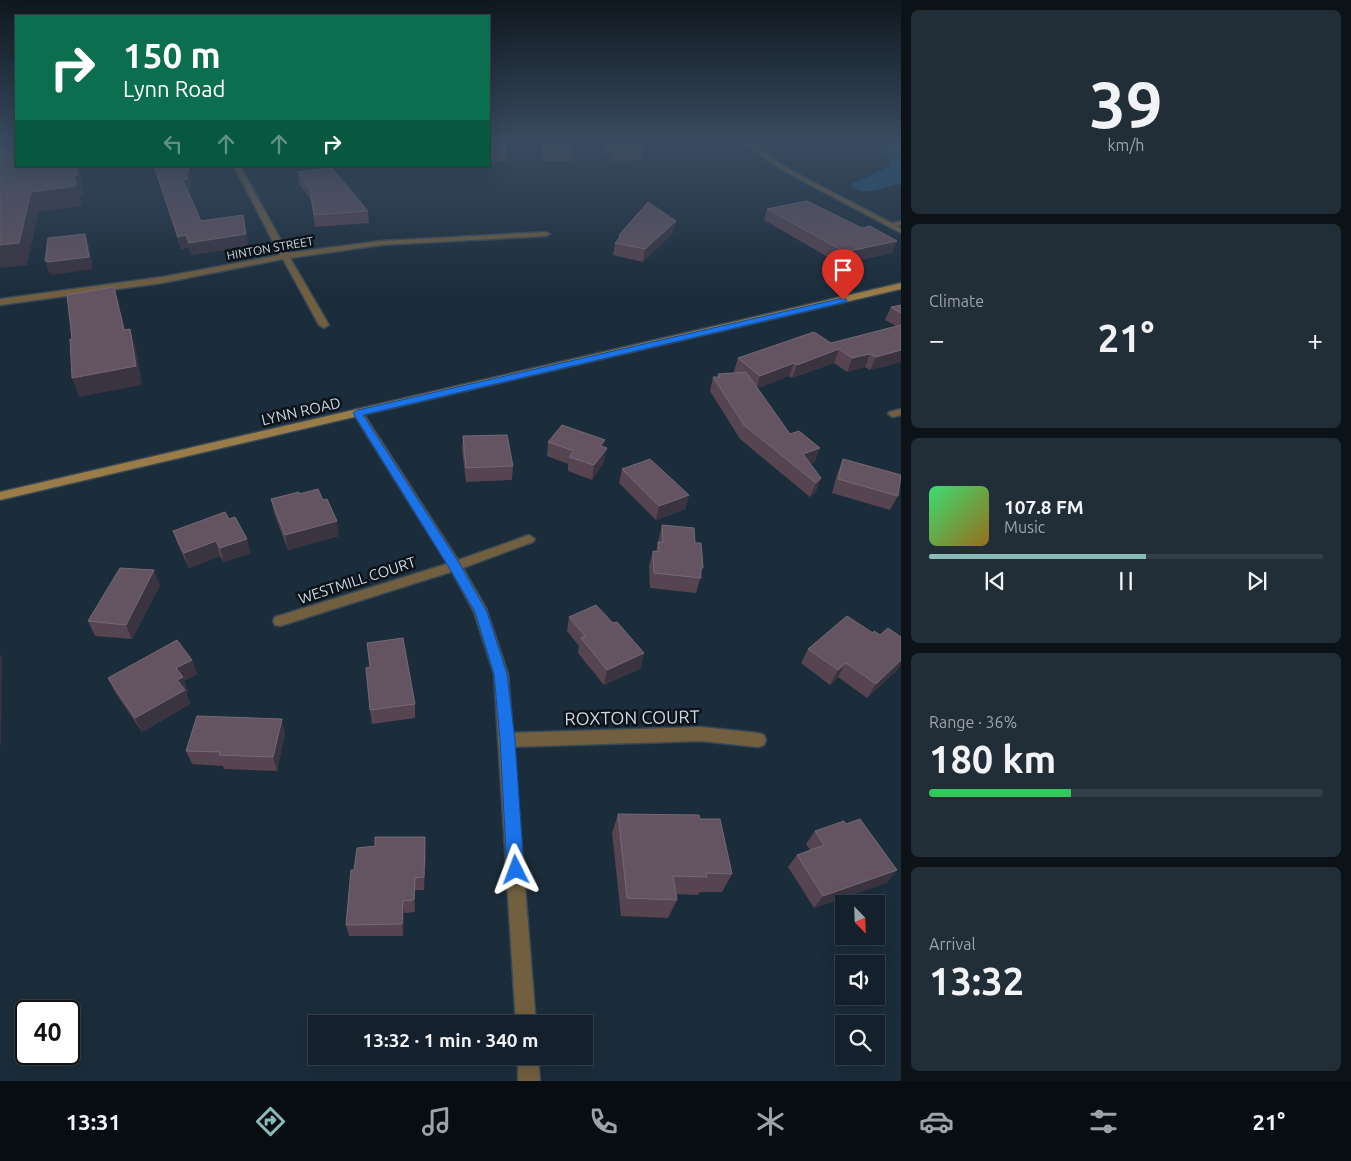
<!DOCTYPE html>
<meta charset="utf-8">
<style>
:root{--surface:#14212c;--page:#212e38;--text:#f1f3f6;--muted:#9da3a9;--line:#333e48;--accent:#8bbbb9}
body{margin:0;font-family:Ubuntu,sans-serif;background:var(--page);color:var(--text);height:100vh;display:flex;flex-direction:column;font-size:19px;white-space:nowrap}
*{box-sizing:border-box;margin:0}
p{font-size:16px;color:var(--muted)}
.icon{flex:none;width:28px;height:28px;fill:none;stroke:currentColor;stroke-width:2;stroke-linecap:round;stroke-linejoin:round}
.map{position:relative;flex:1;overflow:hidden}
.side{display:flex;flex-direction:column;gap:10px;padding:10px;background:#0b1218;width:450px}
.side>*{flex:none}
.guide{position:absolute;left:15px;top:15px;width:475px;height:152px;border-radius:0px;box-shadow:0 5px 20px #0002,0 0 0 1px var(--line);background:#0b6e4f;color:#fff;overflow:hidden}
.needle{width:32px;rotate:157deg}
.tools{position:absolute;left:835px;top:895px;display:grid;gap:10px}
.tools a{display:grid;place-items:center;width:50px;height:50px;border-radius:0px;background:var(--surface);box-shadow:0 5px 20px #0002,0 0 0 1px var(--line);font-size:25px}
.speed{position:absolute;left:15px;top:1000px;display:flex;gap:10px;font-size:25px;font-weight:700;text-align:center}
.speed>*{display:grid;place-content:center;width:65px;height:65px;border-radius:50%;background:var(--surface);box-shadow:0 5px 20px #0002,0 0 0 1px var(--line);line-height:1}
.speed .limit{border:2px solid #111;border-radius:8px;background:#fff;color:#111}
.pin{position:absolute;display:grid;place-items:center;width:42px;height:42px;color:#fff;margin:-51px -21px;border-radius:50% 50% 50% 0;rotate:-45deg;box-shadow:0 0 5px #0007}
.pin .icon{rotate:45deg}
.me{position:absolute;width:55px;margin:-28px;rotate:357deg;stroke-linejoin:round;filter:drop-shadow(0 0 4px #0008)}
.turn{display:flex;align-items:center;gap:18px;height:105px;padding:0 25px;font-size:22px}
.turn .icon{width:65px;height:65px;stroke-width:2.5}
.turn b{display:block;font-size:35px;line-height:42px}
.lanes{display:flex;align-items:center;height:48px;padding:0 25px;background:#0003;justify-content:center;gap:25px;direction:ltr}
.lanes .off{opacity:.35}
.big{font-size:38px;font-weight:700;line-height:1.1}
.side .card{flex:1;display:flex;flex-direction:column;justify-content:center;gap:8px;min-width:0;padding:0 18px;border-radius:8px;background:var(--page)}
.side .dial{align-items:center;gap:0}
.dial b{font-size:65px;line-height:1}
.song{display:flex;align-items:center;gap:15px}
.cover{width:60px;height:60px;border-radius:8px;background:linear-gradient(135deg,hsl(140 70% 55%),hsl(40 70% 35%))}
.played{height:5px;border-radius:2px;background:linear-gradient(90deg,var(--accent) 55%,var(--line) 55%)}
.keys{display:flex;justify-content:space-around;direction:ltr}
.heat{display:flex;justify-content:space-between;align-items:center;font-size:28px;direction:ltr}
.charge{height:8px;border-radius:4px;background:linear-gradient(90deg,#34c759 36%,var(--line) 0)}
.trip{position:absolute;left:308px;top:1015px;width:285px;height:50px;border-radius:0px;background:var(--surface);box-shadow:0 5px 20px #0002,0 0 0 1px var(--line);font-weight:700;line-height:50px;text-align:center}
.tabs{display:flex;height:80px;justify-content:space-around;align-items:center;background:#080d12;color:var(--muted)}
.tabs .icon{width:35px;height:35px}
.tabs .current{color:var(--accent)}
.tabs b{font-size:22px;color:var(--text)}
main{display:flex;flex:1;min-height:0}
.map>svg:first-child{display:block}
.forest{fill:#1b537f}
.lines{fill:none;stroke-linecap:round;stroke-linejoin:round}
.service-casing{stroke:#384855;stroke-width:3}
.minor-casing{stroke:#384855;stroke-width:3}
.tertiary-casing{stroke:#384855;stroke-width:3}
.secondary-casing{stroke:#384855;stroke-width:3}
.service{fill:#715f3f;fill-rule:evenodd}
.minor{fill:#715f3f;fill-rule:evenodd}
.tertiary{fill:#715f3f;fill-rule:evenodd}
.secondary{fill:#997c48;fill-rule:evenodd}
.wall{fill:#574451}
.shaded-wall{fill:#3a3441}
.building{fill:#645461;stroke:#746975}
.route{fill:#1a73e8;stroke:#114b97}
.labels{text-anchor:middle;dominant-baseline:central;stroke-width:5;stroke-linejoin:round;paint-order:stroke}
.far-street-label{font-size:12px;fill:#ced8e2;stroke:#0c131a}
.street-label{font-size:15px;fill:#ced8e2;stroke:#0c131a}
.near-street-label{font-size:18px;fill:#ced8e2;stroke:#0c131a}
</style>
<main>
<div class="map">
<svg width="901" height="1081" viewBox="0 0 901 1081">
<rect width="100%" height="100%" fill="#1b2c3a"/>
<path class="forest" d="M875 142H901V184C884 186 869 197 852 187L851 184 890 166 891 159Z"/>
<g class="lines">
<defs>
<path id="service" d="M901 221V225L890 227 886 225Z"/>
<path id="minor" d="M234 166H240L288 253 381 241 546 232 550 234 546 236 381 245 290 258 329 325 324 328 319 325 283 259 162 283 0 305V299L162 277 280 255Z
M901 409V415L893 417 888 414 889 412Z
M529 535 535 539 533 542 460 569 280 626 275 625 273 621 275 617 450 563Z
M701 727 758 733 764 735 766 740 764 745 758 747 701 741 507 747 501 745 499 740 501 735 507 733Z"/>
<path id="tertiary" d="M742 142H749L790 170 901 228V233L786 172Z
M358 410 363 413 460 563 486 608 508 674 536 1024H516L494 674 474 612 450 568 353 413Z
M518 1056H538L540 1081H518Z"/>
<path id="secondary" d="M901 283V289L0 500V492Z"/>
</defs>
<use href="#service" class="service-casing"/>
<use href="#minor" class="minor-casing"/>
<use href="#tertiary" class="tertiary-casing"/>
<use href="#secondary" class="secondary-casing"/>
<use href="#service" class="service"/>
<use href="#minor" class="minor"/>
<use href="#tertiary" class="tertiary"/>
<use href="#secondary" class="secondary"/>
</g>
<path class="wall" d="M489 142H507L506 161H489Z
M541 142H569L573 150 571 161H543Z
M599 142H637L643 149 641 160 612 161Z
M154 166H187L191 182H190L191 185H189L190 191H188L201 221 248 246 191 255 189 247 181 249Z
M298 172 368 211 369 223 315 227 311 200 299 184Z
M767 209 892 253 840 264 764 220Z
M676 221 673 233 643 262 613 255 615 243 618 240 619 235Z
M901 305V362L870 370 865 367 847 372 834 363 792 378 789 376 757 388 790 434 815 462 810 464 821 478 815 493 810 497 740 439 710 391 713 377H718V374L735 373 734 371 738 358 831 343 896 326 885 320 891 307Z
M463 436 513 466 512 480 466 482 462 450Z
M548 442 603 447 604 462 592 480 568 471V464L547 456Z
M843 459 898 496 890 510 832 493 837 474Z
M622 469 689 495 685 509 656 520 619 483Z
M299 494 339 536 288 550 274 513 271 499Z
M225 512 251 553 224 562 220 556 189 568 178 545 173 531Z
M662 525 695 543 703 568 696 593 650 588 649 566 653 551H656Z
M160 585 132 639 95 636 88 621Z
M569 617 613 623 641 668 604 685 578 653 579 646 567 631Z
M808 649 898 669 867 698 838 677 830 685 801 663Z
M192 660 197 674 184 681 188 691 186 693 190 704 142 732 115 692 108 678Z
M370 667 415 704V718L372 724 370 710Z
M285 733 277 771 224 769 223 766 192 764 186 751Z
M618 814 700 819 732 874 722 892H700L698 895 676 894 677 900 668 918 621 916 612 833Z
M846 824 897 870 886 883 814 908 788 867 797 855 810 850 806 844 815 831Z
M426 850 424 890H415V912L404 913 403 936H349L346 925 354 870Z"/>
<path class="shaded-wall" d="M76 166H79L84 196H80L82 206 39 212 27 265 0 268V245L31 192 74 176Z
M187 171H189L191 182H190L191 185H189L190 191H186L183 180Z
M243 215 248 246 191 255 189 243Z
M676 221 673 233 643 262 645 249Z
M85 234 89 246 93 269 52 275 51 273H49L45 261Z
M186 235 189 247 181 249 178 237Z
M897 241 892 253 840 264 845 252Z
M114 287 119 305 130 349 124 330Z
M130 329 136 348 142 385 79 397 72 378Z
M839 349 834 363 792 378 797 365Z
M901 350V362L870 370 876 357Z
M870 354 865 367 847 372 852 358Z
M794 363 789 376 756 389 760 376Z
M605 440 602 454 607 448 604 462 592 480 594 465 600 446Z
M820 448 815 462 798 468 803 454Z
M821 478 815 493 810 497 816 483Z
M689 495 685 509 656 520 659 506Z
M337 521 339 536 288 550 285 535Z
M247 539 251 553 224 562 220 548Z
M216 541 220 556 189 568 184 553Z
M154 570 160 585 132 639 126 625Z
M644 653 641 668 604 685 607 670Z
M0 655 2 658 1 745H0Z
M901 657V664L898 669 867 698 876 684Z
M192 660 197 674 184 681 188 691 186 693 190 704 142 732 135 718 177 680 176 668Z
M846 663 838 677 830 685 838 670Z
M282 719 285 733 277 771 273 757Z
M425 837 426 850 424 890V877Z
M897 870 886 883 814 908 823 896Z
M415 878V912L414 900Z
M403 901 404 913 403 936 402 924Z"/>
<path class="building" d="M489 142H507L506 151 489 150Z
M543 142H569L573 150H543Z
M607 142H637L643 149 613 150Z
M16 145V166H76L78 175 74 176 76 186 31 192 19 243 0 245V147Z
M154 166H187L189 171H187L188 174H185L188 179 183 180 201 221 243 215 246 234 189 243 186 235 178 237Z
M332 168 368 211 314 215 310 189 298 172Z
M807 201 862 228 870 226 897 241 845 252 767 209Z
M648 202 676 221 645 249 615 243 621 236 619 235Z
M85 234 89 257 47 262V260L45 261 48 238Z
M114 287 124 330 130 329 136 366 72 378 70 339H72L67 295Z
M901 305V313L891 307Z
M901 325V350L876 357 870 354 852 358 839 349 797 365 794 363 760 376 738 358 814 332 831 343Z
M746 372 790 434 799 431 820 448 803 454 821 478 816 483 744 425 713 377H720L718 374Z
M562 425 605 440 600 446 607 448 594 465 569 457 574 451 548 442Z
M507 435 513 466 466 468 463 436Z
M650 459 689 495 659 506 622 469Z
M843 459 901 475 898 496 838 479Z
M318 489 323 500 327 499 337 521 285 535 271 499 299 492V494Z
M225 512 229 519 235 517 247 539 220 548 216 541 184 553 173 531Z
M662 525 694 528 695 543H701L703 568H700L701 578 654 573 653 551 659 552 658 542H663Z
M120 568 154 570 126 625 88 621Z
M596 605 613 623 617 622 644 653 607 670 581 638 585 636 569 617Z
M847 616 873 633 874 631 880 635 888 628 901 637V660L876 684 846 663 838 670 808 649Z
M403 638 415 704 370 710 366 668 370 667 367 643Z
M177 640 192 660 176 668 183 677 177 680 185 690 135 718 108 678Z
M197 716 282 719 273 757 219 755 220 752 186 751Z
M618 814 699 815 700 819H720L732 874 706 873 707 877 673 876 677 900 627 898Z
M860 819 897 870 823 896 797 855 824 845 815 831 844 821 846 824Z
M375 837H425L424 877 415 878 414 900 403 901 402 924 346 925 351 870H354L357 848 375 846Z"/>
<linearGradient id="sky" x2="0" y2="1"><stop stop-color="#0f1820"/><stop offset="0.48" stop-color="#394b60"/><stop offset="1" stop-color="#394b60" stop-opacity="0"/></linearGradient>
<rect width="901" height="293" fill="url(#sky)"/>
<path class="route" d="M843 298 847 300 846 302 363 415 459 563 487 612 507 674 515 740 524 870 521 876 516 878 510 876 507 870 500 740 494 674 475 612 450 569 353 413 358 410Z"/>
<g class="labels">
<g class="far-street-label">
<text transform="translate(270 248) rotate(-10)">HINTON STREET</text>
</g>
<g class="street-label">
<text transform="translate(301 411) rotate(-13)">LYNN ROAD</text>
<text transform="translate(357 580) rotate(-18)">WESTMILL COURT</text>
</g>
<g class="near-street-label">
<text transform="translate(632 717) rotate(-1)">ROXTON COURT</text>
</g>
</g>
</svg>
<div class="tools">
<a><svg class="needle" viewBox="-14 -14 28 28"><path d="M0-13l5 13h-10z" fill="#e53935"/><path d="M0 13l5-13h-10z" fill="#9da3a9"/></svg></a>
<a><svg class="icon" aria-label="sound" viewBox="0 0 24 24"><path d="M4 9h4l5-4v14l-5-4H4zM17 9q2 3 0 6"/></svg></a>
<a><svg class="icon" aria-label="search" viewBox="0 0 24 24"><circle cx="10" cy="10" r="6"/><path d="M15 15l6 6"/></svg></a>
</div>
<div class="speed"><div class="limit">40</div></div>
<div class="pin" style="left:843px;top:300px;background:#d93025"><svg class="icon" aria-label="arrive" viewBox="0 0 24 24"><path d="M6 21V4h12l-3 4 3 4H6"/></svg></div>
<svg class="me" style="left:516px;top:870px" viewBox="-20 -20 40 40"><path d="M0-17L14 15 0 8-14 15z" fill="#1a73e8" stroke="#fff" stroke-width="4"/></svg>
<div class="trip">13:32 · 1 min · 340 m</div>
<div class="guide">
<div class="turn"><svg class="icon" aria-label="right" viewBox="0 0 24 24"><path d="M7 20v-9h11M14 6l5 5-5 5"/></svg><div><b>150 m</b>Lynn Road</div></div>
<div class="lanes"><svg class="icon off" aria-label="left" viewBox="0 0 24 24"><path d="M17 20v-9H6M10 6l-5 5 5 5"/></svg><svg class="icon off" aria-label="ahead" viewBox="0 0 24 24"><path d="M12 20V5M6 11l6-6 6 6"/></svg><svg class="icon off" aria-label="ahead" viewBox="0 0 24 24"><path d="M12 20V5M6 11l6-6 6 6"/></svg><svg class="icon" aria-label="right" viewBox="0 0 24 24"><path d="M7 20v-9h11M14 6l5 5-5 5"/></svg></div>
</div>
</div>
<section class="side">
<div class="card dial"><b>39</b><p>km/h</p></div>
<div class="card"><p>Climate</p>
<div class="heat"><a>−</a><b class="big">21°</b><a>+</a></div>
</div>
<div class="card">
<div class="song"><i class="cover"></i><div><b>107.8 FM</b><p>Music</p></div></div>
<div class="played"></div>
<div class="keys"><svg class="icon" aria-label="previous" viewBox="0 0 24 24"><path d="M18 5L8 12l10 7zM5 5v14"/></svg><svg class="icon" aria-label="pause" viewBox="0 0 24 24"><path d="M8 5v14M16 5v14"/></svg><svg class="icon" aria-label="next" viewBox="0 0 24 24"><path d="M6 5l10 7-10 7zM19 5v14"/></svg></div>
</div>
<div class="card"><p>Range · 36%</p><b class="big">180 km</b><div class="charge"></div></div>
<div class="card"><p>Arrival</p><b class="big">13:32</b></div>
</section>
</main>
<nav class="tabs">
<b>13:31</b>
<svg class="icon current" aria-label="directions" viewBox="0 0 24 24"><path d="M12 3l9 9-9 9-9-9zM9 14v-3h6M13 9l2 2-2 2"/></svg>
<svg class="icon" aria-label="music" viewBox="0 0 24 24"><path d="M9 18V5l10-2v13"/><circle cx="6" cy="18" r="3"/><circle cx="16" cy="16" r="3"/></svg>
<svg class="icon" aria-label="phone" viewBox="0 0 24 24"><path d="M5 4h4l2 5-3 2q2 4 5 5l2-3 5 2v4C11 20 4 13 5 4z"/></svg>
<svg class="icon" aria-label="climate" viewBox="0 0 24 24"><path d="M12 3v18M4 7l16 10M4 17L20 7"/></svg>
<svg class="icon" aria-label="car" viewBox="0 0 24 24"><path d="M5 17H2v-5l4-1 3-4h7l3 4 3 1v5h-3M9 17h6M6 11h13"/><circle cx="7" cy="17" r="2"/><circle cx="17" cy="17" r="2"/></svg>
<svg class="icon" aria-label="filters" viewBox="0 0 24 24"><path d="M4 7h16M4 17h16"/><circle cx="9" cy="7" r="2"/><circle cx="15" cy="17" r="2"/></svg>
<b>21°</b>
</nav>
